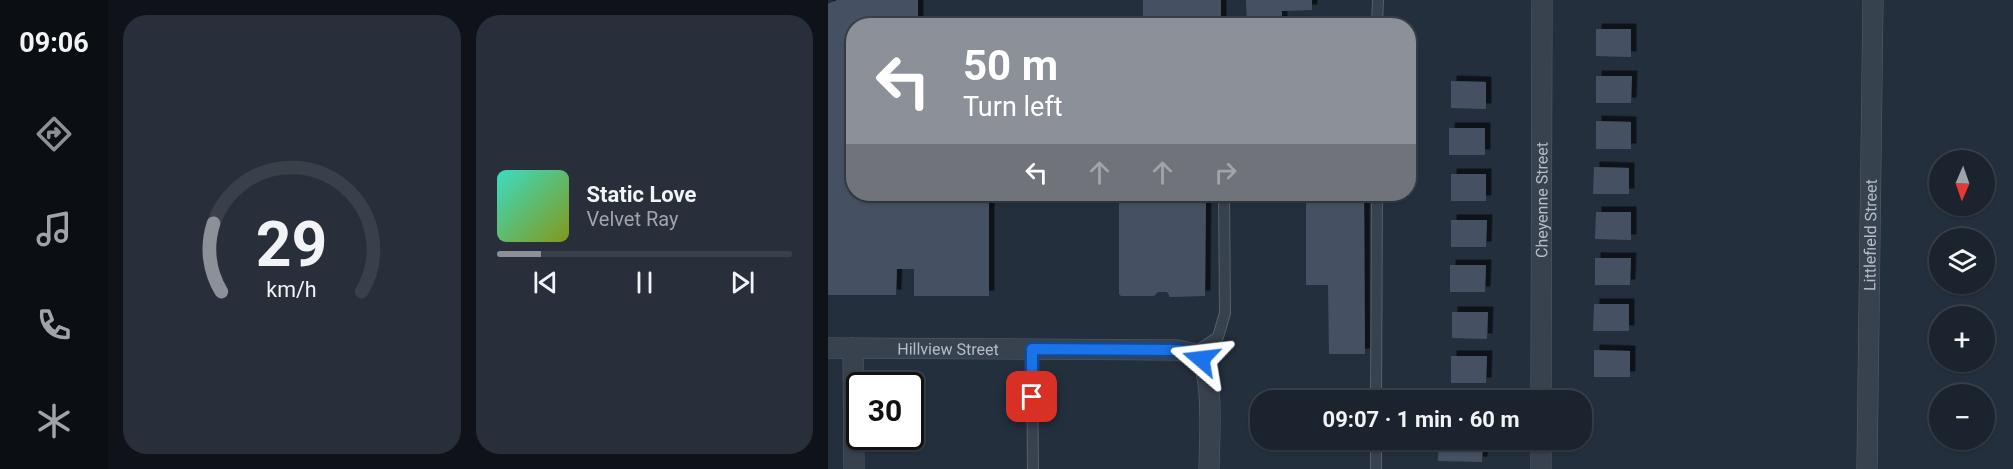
<!DOCTYPE html>
<meta charset="utf-8">
<style>
:root{--surface:#1b232e;--page:#282f3a;--text:#f1f3f6;--muted:#a0a4aa;--line:#39404a;--accent:#8c9099}
body{margin:0;font-family:Roboto,sans-serif;background:var(--page);color:var(--text);height:100vh;display:flex;flex-direction:column;font-size:22px;white-space:nowrap}
*{box-sizing:border-box;margin:0}
p{font-size:20px;color:var(--muted)}
.icon{flex:none;width:33px;height:33px;fill:none;stroke:currentColor;stroke-width:2;stroke-linecap:round;stroke-linejoin:round}
.map{position:relative;flex:1;overflow:hidden}
.panel{display:flex;flex-direction:column;gap:15px;padding:15px;background:#0f1319;width:720px}
.panel>*{flex:none}
.banner{position:absolute;left:18px;top:18px;width:570px;height:183px;border-radius:24px;box-shadow:0 2px 4px #0004,0 0 0 2px var(--line);background:#8c9099;color:#fff;overflow:hidden}
.needle{width:39px;rotate:182deg}
.fabs{position:absolute;left:1101px;top:150px;display:grid;gap:12px}
.fabs a{display:grid;place-items:center;width:66px;height:66px;border-radius:50%;background:var(--surface);box-shadow:0 2px 4px #0004,0 0 0 2px var(--line);font-size:30px}
.speed{position:absolute;left:18px;top:372px;display:flex;gap:12px;font-size:30px;font-weight:700;text-align:center}
.speed>*{display:grid;place-content:center;width:78px;height:78px;border-radius:50%;background:var(--surface);box-shadow:0 2px 4px #0004,0 0 0 2px var(--line);line-height:1}
.speed .limit{border:3px solid #111;border-radius:9px;background:#fff;color:#111}
.pin{position:absolute;display:grid;place-items:center;width:51px;height:51px;color:#fff;margin:-26px;border-radius:12px;box-shadow:0 3px 9px #0006}
.me{position:absolute;width:66px;margin:-33px;rotate:287deg;stroke-linejoin:round;filter:drop-shadow(0 0 4px #0008)}
.turn{display:flex;align-items:center;gap:21px;height:126px;padding:0 18px;font-size:27px}
.turn .icon{width:78px;height:78px;stroke-width:2.5}
.turn b{display:block;font-size:42px;line-height:51px}
.lanes{display:flex;align-items:center;height:57px;padding:0 18px;background:#0003;justify-content:center;gap:30px;direction:ltr}
.lanes .off{opacity:.35}
.panel .tile{flex:1;display:flex;flex-direction:column;justify-content:center;gap:9px;min-width:0;padding:0 21px;border-radius:24px;background:var(--page)}
.panel .dial{align-items:center;gap:0}
.dial svg{height:156px;overflow:visible;fill:none;stroke:var(--line);stroke-width:7;stroke-linecap:round;text-anchor:middle}
.dial text{fill:var(--text);stroke:none}
.song{display:flex;align-items:center;gap:18px}
.cover{width:72px;height:72px;border-radius:9px;background:linear-gradient(135deg,hsl(170 70% 55%),hsl(70 70% 35%))}
.played{height:6px;border-radius:3px;background:linear-gradient(90deg,var(--accent) 15%,var(--line) 15%)}
.keys{display:flex;justify-content:space-around;direction:ltr}
.panel .tiles{flex:1;display:grid;gap:15px;grid-template-columns:repeat(2,1fr)}
.trip{position:absolute;left:422px;top:390px;width:342px;height:60px;border-radius:24px;background:var(--surface);box-shadow:0 2px 4px #0004,0 0 0 2px var(--line);font-weight:700;line-height:60px;text-align:center}
main{display:flex;flex:1;min-height:0}
.tabs{display:flex;flex-direction:column;width:108px;justify-content:space-around;align-items:center;background:#0b0e12;color:var(--muted)}
.tabs .icon{width:42px;height:42px}
.tabs .on{color:var(--accent)}
.tabs b{font-size:27px;color:var(--text)}
.map>svg:first-child{display:block}
.building{fill:#455162;filter:url(#shadow)}
.lines{fill:none;stroke-linecap:round;stroke-linejoin:round}
.service-casing{stroke:#565f6c;stroke-width:12}
.minor-casing{stroke:#565f6c;stroke-width:21}
.service{stroke:#38414e;stroke-width:10}
.minor{stroke:#38414e;stroke-width:20}
.route-casing{stroke:#114b97;stroke-width:15}
.route{stroke:#1a73e8;stroke-width:10}
.labels{text-anchor:middle;dominant-baseline:central;stroke-width:6;stroke-linejoin:round;paint-order:stroke}
.street-label{font-size:16px;fill:#b4bcc9;stroke:#1d2633}
</style>
<main>
<nav class="tabs">
<b>09:06</b>
<svg class="icon on" aria-label="directions" viewBox="0 0 24 24"><path d="M12 3l9 9-9 9-9-9zM9 14v-3h6M13 9l2 2-2 2"/></svg>
<svg class="icon" aria-label="music" viewBox="0 0 24 24"><path d="M9 18V5l10-2v13"/><circle cx="6" cy="18" r="3"/><circle cx="16" cy="16" r="3"/></svg>
<svg class="icon" aria-label="phone" viewBox="0 0 24 24"><path d="M5 4h4l2 5-3 2q2 4 5 5l2-3 5 2v4C11 20 4 13 5 4z"/></svg>
<svg class="icon" aria-label="climate" viewBox="0 0 24 24"><path d="M12 3v18M4 7l16 10M4 17L20 7"/></svg>
</nav>
<section class="panel">
<div class="tiles">
<div class="tile dial"><svg viewBox="0 0 100 80">
<path d="M14 69A42 42 0 1 1 86 69"/>
<path d="M14 69A42 42 0 0 1 10 34" stroke="#8c9099"/>
<text x="50" y="56" font-size="32" font-weight="700">29</text>
<text x="50" y="72" font-size="11">km/h</text>
</svg></div>
<div class="tile">
<div class="song"><i class="cover"></i><div><b>Static Love</b><p>Velvet Ray</p></div></div>
<div class="played"></div>
<div class="keys"><svg class="icon" aria-label="previous" viewBox="0 0 24 24"><path d="M18 5L8 12l10 7zM5 5v14"/></svg><svg class="icon" aria-label="pause" viewBox="0 0 24 24"><path d="M8 5v14M16 5v14"/></svg><svg class="icon" aria-label="next" viewBox="0 0 24 24"><path d="M6 5l10 7-10 7zM19 5v14"/></svg></div>
</div>
</div>
</section>
<div class="map">
<svg width="1185" height="469" viewBox="0 0 1185 469">
<defs>
<filter id="shadow"><feDropShadow dx="5.5" dy="-5.5" stdDeviation="0" flood-color="#0009"/></filter>
</defs>
<rect width="100%" height="100%" fill="#242f3e"/>
<path class="building" d="M9 0H90V26H26V194H161V296H86V269H69L68 295H0V4Z
M315 0H393V26H315Z
M418 0H484V10L454 11V26H419Z
M768 29H803V57L768 56Z
M768 76H804L803 103H768Z
M623 81 658 82V109L623 108Z
M768 121 803 122V149H768Z
M621 128H657V155H621Z
M766 167 801 168V194H765Z
M623 174H658V201H623Z
M254 194H284V199H254Z
M291 194H378L377 296 342 297 339 292H330L326 296H293L291 294Z
M478 194H536L537 354H501L500 285H478Z
M768 212H803V240L767 239Z
M623 220H659L658 247H623Z
M767 258H803L802 285H767Z
M622 265H658L657 292H622Z
M766 304H801V331H765Z
M624 312H660L659 339 624 338Z
M766 350 802 351V377H766Z
M623 356H659L658 383H623Z
M622 396 657 397V400H622Z
M611 440H655L654 462 610 461Z"/>
<g class="lines">
<defs>
<path id="service" d="M549 26 550 0
M204 349 205 469
M366 353 390 337 397 313 396 194
M548 400 549 194
M548 440V469"/>
<g id="minor">
<path id="s1" d="M0 348 349 350C357 352 366 352 371 357 387 374 381 445 381 469"/>
<path d="M25 348 26 469"/>
<path id="s2" d="M713 400 714 0"/>
<path d="M713 469V440"/>
<path id="s3" d="M1039 469 1045 0"/>
</g>
</defs>
<use href="#service" class="service-casing"/>
<use href="#minor" class="minor-casing"/>
<use href="#service" class="service"/>
<use href="#minor" class="minor"/>
</g>
<g class="lines">
<defs>
<path id="route" d="M204 397V349L349 350 366 353 373 359"/>
</defs>
<use href="#route" class="route-casing"/>
<use href="#route" class="route"/>
</g>
<g class="labels">
<g class="street-label">
<text stroke="none"><textPath href="#s2" startOffset="200">Cheyenne Street</textPath></text>
<text stroke="none"><textPath href="#s3" startOffset="234">Littlefield Street</textPath></text>
<text stroke="none"><textPath href="#s1" startOffset="120">Hillview Street</textPath></text>
</g>
</g>
</svg>
<div class="fabs">
<a><svg class="needle" viewBox="-14 -14 28 28"><path d="M0-13l5 13h-10z" fill="#e53935"/><path d="M0 13l5-13h-10z" fill="#a0a4aa"/></svg></a>
<a><svg class="icon" aria-label="layers" viewBox="0 0 24 24"><path d="M12 4l9 5-9 5-9-5zM3 14l9 5 9-5"/></svg></a>
<a>+</a>
<a>−</a>
</div>
<div class="speed"><div class="limit">30</div></div>
<div class="pin" style="left:204px;top:397px;background:#d93025"><svg class="icon" aria-label="arrive" viewBox="0 0 24 24"><path d="M6 21V4h12l-3 4 3 4H6"/></svg></div>
<svg class="me" style="left:373px;top:359px" viewBox="-20 -20 40 40"><path d="M0-17L14 15 0 8-14 15z" fill="#1a73e8" stroke="#fff" stroke-width="4"/></svg>
<div class="trip">09:07 · 1 min · 60 m</div>
<div class="banner">
<div class="turn"><svg class="icon" aria-label="left" viewBox="0 0 24 24"><path d="M17 20v-9H6M10 6l-5 5 5 5"/></svg><div><b>50 m</b>Turn left</div></div>
<div class="lanes"><svg class="icon" aria-label="left" viewBox="0 0 24 24"><path d="M17 20v-9H6M10 6l-5 5 5 5"/></svg><svg class="icon off" aria-label="ahead" viewBox="0 0 24 24"><path d="M12 20V5M6 11l6-6 6 6"/></svg><svg class="icon off" aria-label="ahead" viewBox="0 0 24 24"><path d="M12 20V5M6 11l6-6 6 6"/></svg><svg class="icon off" aria-label="right" viewBox="0 0 24 24"><path d="M7 20v-9h11M14 6l5 5-5 5"/></svg></div>
</div>
</div>
</main>
